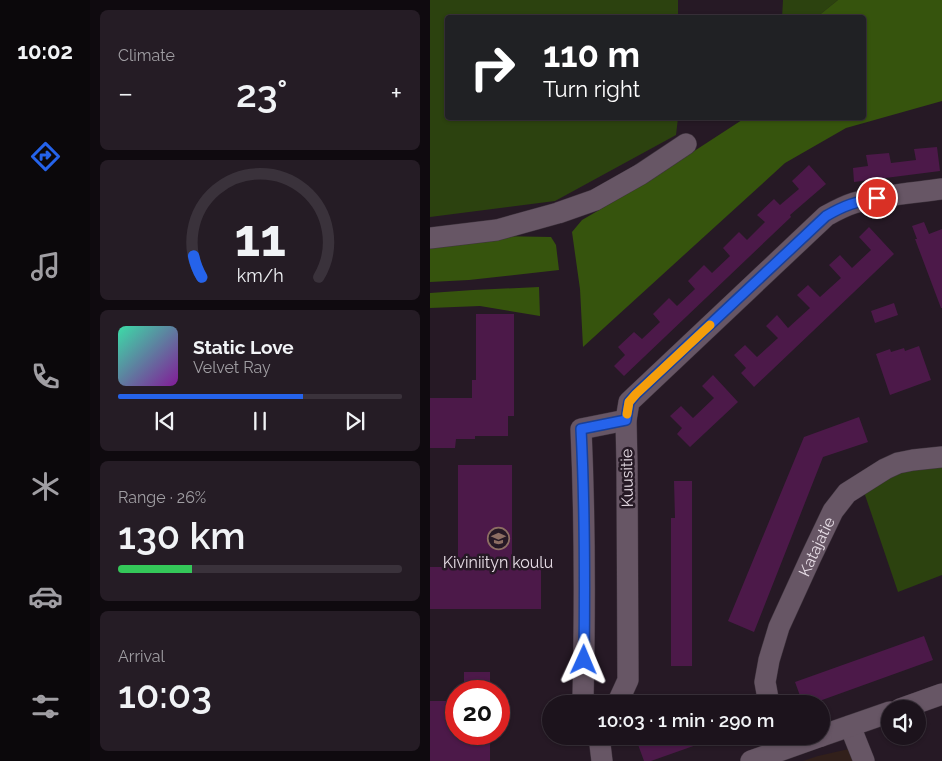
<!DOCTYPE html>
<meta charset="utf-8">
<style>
:root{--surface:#1c131c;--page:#251c25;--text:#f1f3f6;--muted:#a09ea3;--line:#3a323b;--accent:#2563eb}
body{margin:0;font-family:Raleway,sans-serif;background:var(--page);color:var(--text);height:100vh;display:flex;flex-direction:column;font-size:19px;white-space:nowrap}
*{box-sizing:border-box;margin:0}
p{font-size:16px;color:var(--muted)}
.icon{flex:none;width:28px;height:28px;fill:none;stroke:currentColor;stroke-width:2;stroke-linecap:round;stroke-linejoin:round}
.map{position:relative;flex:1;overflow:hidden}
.sheet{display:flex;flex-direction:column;gap:10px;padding:10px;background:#0f0a0f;width:340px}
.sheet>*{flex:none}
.hud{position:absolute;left:15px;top:15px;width:421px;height:105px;border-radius:5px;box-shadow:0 1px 4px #0004,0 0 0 1px var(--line);background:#202124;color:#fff;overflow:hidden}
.tools{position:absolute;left:451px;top:700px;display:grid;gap:10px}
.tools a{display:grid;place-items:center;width:45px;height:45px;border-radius:50%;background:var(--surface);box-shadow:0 1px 4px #0004,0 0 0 1px var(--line);font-size:25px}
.speed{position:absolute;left:15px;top:680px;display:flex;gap:10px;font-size:25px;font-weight:700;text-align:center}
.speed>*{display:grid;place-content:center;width:65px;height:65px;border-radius:50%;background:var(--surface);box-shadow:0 1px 4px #0004,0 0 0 1px var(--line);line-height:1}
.speed .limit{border:8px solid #d22;background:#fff;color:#111}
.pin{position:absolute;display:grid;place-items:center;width:42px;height:42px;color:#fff;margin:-21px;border:2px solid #fff;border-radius:50%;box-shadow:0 1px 5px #0007}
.me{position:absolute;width:55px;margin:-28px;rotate:1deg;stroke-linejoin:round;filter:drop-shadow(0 0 4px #0008)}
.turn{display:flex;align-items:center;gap:18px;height:105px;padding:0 15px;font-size:22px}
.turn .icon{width:65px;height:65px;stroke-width:2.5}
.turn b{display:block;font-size:35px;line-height:42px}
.big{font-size:38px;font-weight:600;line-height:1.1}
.sheet .widget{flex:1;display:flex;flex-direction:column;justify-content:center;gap:8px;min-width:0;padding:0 18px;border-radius:8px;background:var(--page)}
.sheet .dial{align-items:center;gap:0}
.dial svg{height:130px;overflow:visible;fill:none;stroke:var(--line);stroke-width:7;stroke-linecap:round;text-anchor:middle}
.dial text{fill:var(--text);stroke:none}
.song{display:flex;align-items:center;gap:15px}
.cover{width:60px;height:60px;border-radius:8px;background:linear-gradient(135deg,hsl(160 70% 55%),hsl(290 70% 35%))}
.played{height:5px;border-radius:2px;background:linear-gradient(90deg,var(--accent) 65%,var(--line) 65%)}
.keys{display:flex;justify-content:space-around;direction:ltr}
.heat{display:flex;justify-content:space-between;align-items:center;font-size:28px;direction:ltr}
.charge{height:8px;border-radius:4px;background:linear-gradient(90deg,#34c759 26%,var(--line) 0)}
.trip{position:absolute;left:112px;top:695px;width:288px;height:50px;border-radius:25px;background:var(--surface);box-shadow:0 1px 4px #0004,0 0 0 1px var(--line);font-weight:600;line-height:50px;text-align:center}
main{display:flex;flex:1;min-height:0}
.tabs{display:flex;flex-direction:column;width:90px;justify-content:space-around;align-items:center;background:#0b080b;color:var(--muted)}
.tabs .icon{width:35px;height:35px}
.tabs .active{color:var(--accent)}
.tabs b{font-size:22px;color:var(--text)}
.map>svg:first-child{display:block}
.commercial{fill:#32201b}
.green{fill:#2c420f}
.forest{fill:#36540d}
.building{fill:#4c1949}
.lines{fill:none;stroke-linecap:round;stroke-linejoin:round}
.minor-casing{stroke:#3f343e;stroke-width:22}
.minor{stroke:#675665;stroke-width:21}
.route-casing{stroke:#184099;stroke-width:12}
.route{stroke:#2563eb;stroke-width:9}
.slow{stroke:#f59e0b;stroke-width:9}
.labels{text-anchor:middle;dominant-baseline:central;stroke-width:5;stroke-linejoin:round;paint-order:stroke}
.street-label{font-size:16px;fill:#e7dde6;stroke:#261925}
.poi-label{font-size:16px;fill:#e7dde6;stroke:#261925}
</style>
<main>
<nav class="tabs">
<b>10:02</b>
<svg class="icon active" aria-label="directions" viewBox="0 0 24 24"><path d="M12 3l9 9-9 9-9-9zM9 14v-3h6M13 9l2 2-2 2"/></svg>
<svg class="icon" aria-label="music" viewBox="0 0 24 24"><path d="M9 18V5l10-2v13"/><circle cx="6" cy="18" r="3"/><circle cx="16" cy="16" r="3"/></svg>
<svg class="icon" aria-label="phone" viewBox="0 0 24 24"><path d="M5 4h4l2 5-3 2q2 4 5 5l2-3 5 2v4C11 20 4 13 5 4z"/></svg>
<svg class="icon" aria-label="climate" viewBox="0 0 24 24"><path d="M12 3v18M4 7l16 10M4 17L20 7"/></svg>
<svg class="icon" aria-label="car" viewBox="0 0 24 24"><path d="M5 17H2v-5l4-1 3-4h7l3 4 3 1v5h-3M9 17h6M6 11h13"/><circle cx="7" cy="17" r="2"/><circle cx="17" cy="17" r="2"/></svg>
<svg class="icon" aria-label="filters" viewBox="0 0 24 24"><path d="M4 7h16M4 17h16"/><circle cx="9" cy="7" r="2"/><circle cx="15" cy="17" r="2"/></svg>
</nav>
<section class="sheet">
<div class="widget"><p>Climate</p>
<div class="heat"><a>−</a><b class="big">23°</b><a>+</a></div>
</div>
<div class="widget dial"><svg viewBox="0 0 100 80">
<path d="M14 69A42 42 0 1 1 86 69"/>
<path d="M14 69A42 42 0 0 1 9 56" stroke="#2563eb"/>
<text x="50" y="56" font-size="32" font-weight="700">11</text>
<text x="50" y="72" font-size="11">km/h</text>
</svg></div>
<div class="widget">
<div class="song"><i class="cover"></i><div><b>Static Love</b><p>Velvet Ray</p></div></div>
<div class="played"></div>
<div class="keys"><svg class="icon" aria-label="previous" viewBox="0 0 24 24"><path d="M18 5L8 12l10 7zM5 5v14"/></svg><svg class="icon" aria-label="pause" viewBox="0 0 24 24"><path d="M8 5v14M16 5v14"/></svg><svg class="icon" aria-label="next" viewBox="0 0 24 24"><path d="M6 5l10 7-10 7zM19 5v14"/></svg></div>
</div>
<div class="widget"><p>Range · 26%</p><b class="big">130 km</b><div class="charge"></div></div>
<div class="widget"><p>Arrival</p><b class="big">10:03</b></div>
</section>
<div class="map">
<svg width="512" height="761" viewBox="0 0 512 761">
<rect width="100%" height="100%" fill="#261925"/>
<path class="commercial" d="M419 749 425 761H373L388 756Z"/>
<path class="green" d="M0 0H248V17L18 18V118H248L246 135 125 201 0 217Z
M353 0H408L387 17 352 18Z
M512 463V575L468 592 434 492 471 470Z"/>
<path class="forest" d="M408 0H512V101L416 128 355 163 153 347 150 289 142 232 152 220 212 185 315 118H434V18L387 17Z
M68 236 121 237 126 245 129 270 39 280 0 282V245Z
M109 287 110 316 50 306 0 308V293L43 290Z"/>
<path class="building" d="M507 147 510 171 424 182 423 168 438 166 436 155 459 153 461 163 486 160 484 149Z
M379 165 396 184 360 215 361 217 194 376 184 366 195 355 188 347 204 332 212 339 230 322 223 314 239 298 247 306 265 289 258 281 274 265 282 273 300 256 293 248 309 232 317 240 335 222 327 215 344 199 350 205 369 189 362 181Z
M494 222 499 234 512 229V308H511L485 239H487L482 226Z
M439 227 464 254 324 387 311 373 316 368 304 355 315 345 327 357 348 338 336 326 347 315 358 328 380 308 367 295 378 285 390 297 411 278 399 265 410 255 422 268 441 250 429 237Z
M464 303 468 315 445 323 441 311Z
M46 314H84V416H78V436H45V439H26L25 448H0V398H42V380H46Z
M489 346 501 380 460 395 446 354 460 349 461 352 474 348 475 351Z
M283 375 308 402 260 447 247 434 252 428 240 416 251 406 263 418 284 398 272 386Z
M429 417 438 442 393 457 324 632 298 621 374 437Z
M28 465H82V567H111V609H0V567H28Z
M244 481H262V666H241V518H245Z
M494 636 503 660 381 704H373L365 682Z
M34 672H60V691H34Z
M0 701H26V734H60V761H0Z
M213 736H286V738L221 761H214L206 739Z"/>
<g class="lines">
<defs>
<g id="minor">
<path d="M0 238 67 230 128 213 165 200 211 174 256 144"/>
<path d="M155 704 153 699C155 609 155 519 151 429L196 420"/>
<path d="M187 704 198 680 197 466 196 420 199 402 396 216C405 211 414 206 424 203 452 195 483 193 512 189"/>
<path id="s1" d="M339 704 335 682 339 660 349 627 381 557 403 511 417 493 455 469 468 463 483 460 512 457"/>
<path d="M470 709 512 694"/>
<path d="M420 726 434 761"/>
<path d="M169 736 172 761"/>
<path d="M391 736 460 712"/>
<path d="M321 761 391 736"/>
</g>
</defs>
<use href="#minor" class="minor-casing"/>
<use href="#minor" class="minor"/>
</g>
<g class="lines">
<defs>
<path id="route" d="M154 660C155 584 155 506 151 429L196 420 199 402 206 394 396 216C415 205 425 202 447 198"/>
</defs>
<use href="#route" class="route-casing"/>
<use href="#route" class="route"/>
<path class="slow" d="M197 414 199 402 206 394 280 325"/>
</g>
<defs>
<symbol id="school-ring" viewBox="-11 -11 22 22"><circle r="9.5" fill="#261925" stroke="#8d6e63" stroke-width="1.5"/><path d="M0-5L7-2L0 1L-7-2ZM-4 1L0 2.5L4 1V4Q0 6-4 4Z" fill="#8d6e63"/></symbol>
</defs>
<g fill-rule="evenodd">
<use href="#school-ring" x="56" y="526" width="25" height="25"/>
</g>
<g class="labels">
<g class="street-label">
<text transform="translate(197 478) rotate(-91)">Kuusitie</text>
<text stroke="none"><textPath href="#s1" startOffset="168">Katajatie</textPath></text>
</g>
<g class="poi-label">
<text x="68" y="562">Kiviniityn koulu</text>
</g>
</g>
</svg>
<div class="tools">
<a><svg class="icon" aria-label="sound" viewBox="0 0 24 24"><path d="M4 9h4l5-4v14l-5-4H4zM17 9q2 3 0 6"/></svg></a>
</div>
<div class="speed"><div class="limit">20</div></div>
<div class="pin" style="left:447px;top:198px;background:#d93025"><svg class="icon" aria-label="arrive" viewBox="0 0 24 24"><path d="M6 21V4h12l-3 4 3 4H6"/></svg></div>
<svg class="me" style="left:154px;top:660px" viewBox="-20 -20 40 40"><path d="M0-17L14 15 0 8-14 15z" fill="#2563eb" stroke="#fff" stroke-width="4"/></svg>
<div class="trip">10:03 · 1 min · 290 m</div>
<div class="hud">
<div class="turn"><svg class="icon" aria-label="right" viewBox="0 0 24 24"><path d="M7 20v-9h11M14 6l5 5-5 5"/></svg><div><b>110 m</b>Turn right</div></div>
</div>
</div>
</main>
